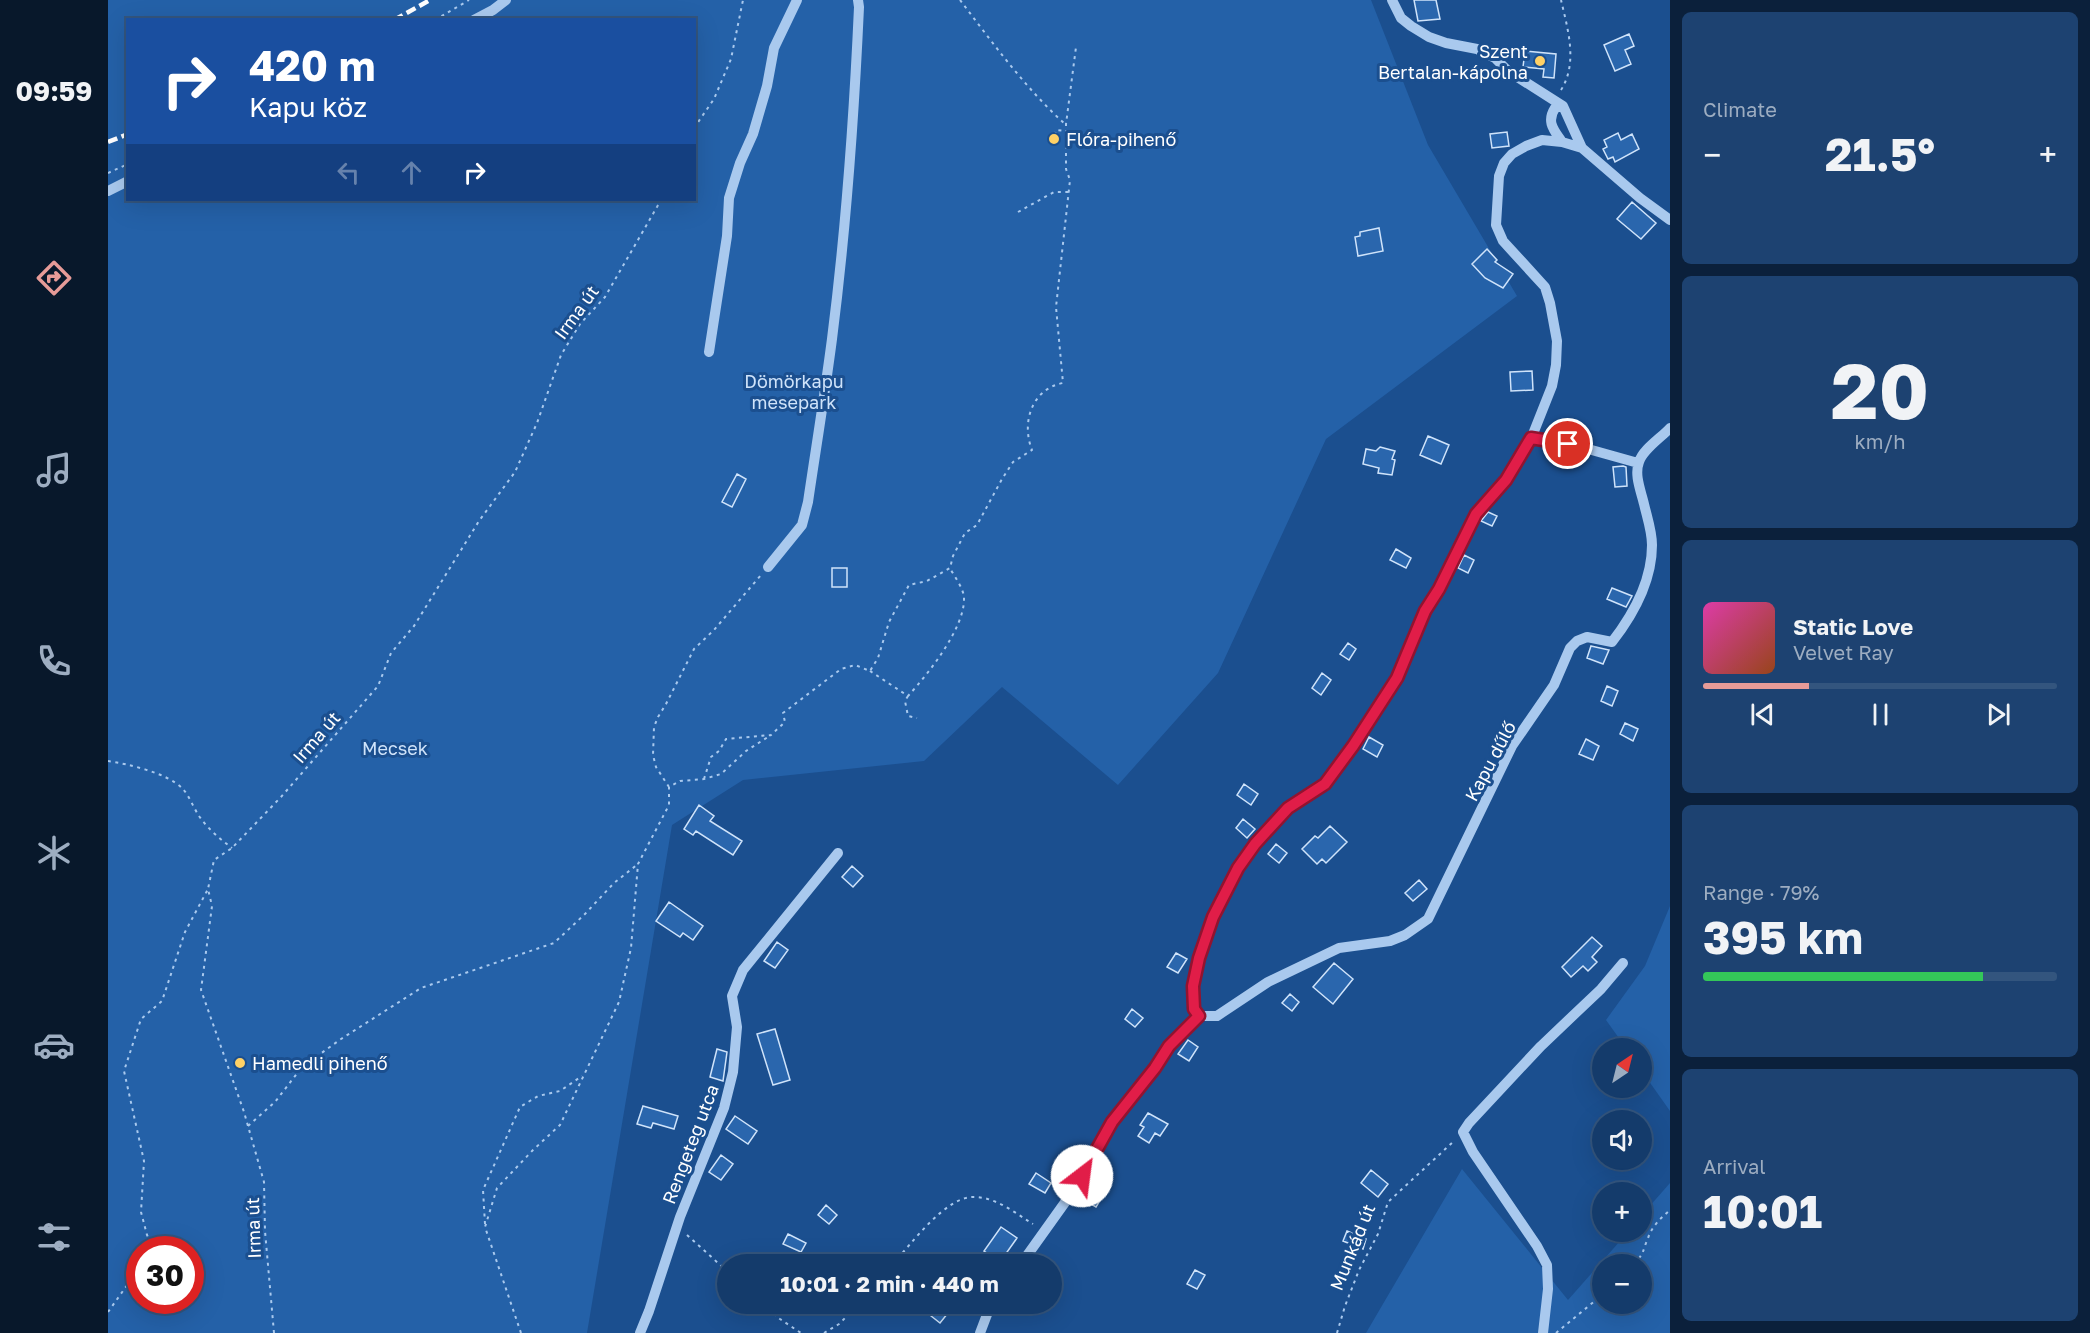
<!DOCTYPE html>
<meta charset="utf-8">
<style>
:root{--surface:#143b6b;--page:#1d4271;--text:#f1f3f6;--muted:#9dadc1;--line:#33557e;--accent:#e69b98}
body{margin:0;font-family:"Golos Text",sans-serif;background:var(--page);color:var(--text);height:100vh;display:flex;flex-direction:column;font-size:22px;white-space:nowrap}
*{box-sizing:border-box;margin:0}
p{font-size:20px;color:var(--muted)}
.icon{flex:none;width:33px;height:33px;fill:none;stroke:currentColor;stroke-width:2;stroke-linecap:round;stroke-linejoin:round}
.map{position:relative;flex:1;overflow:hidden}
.panel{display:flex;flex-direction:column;gap:12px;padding:12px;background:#0b203b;width:420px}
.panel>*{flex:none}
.top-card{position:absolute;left:18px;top:18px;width:570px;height:183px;border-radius:0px;box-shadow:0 6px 24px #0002,0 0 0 2px var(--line);background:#1a4fa0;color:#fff;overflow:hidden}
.needle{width:39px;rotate:35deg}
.controls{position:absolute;left:1484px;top:1038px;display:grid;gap:12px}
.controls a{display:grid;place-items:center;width:60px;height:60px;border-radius:50%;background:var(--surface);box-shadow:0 6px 24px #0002,0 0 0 2px var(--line);font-size:30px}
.speed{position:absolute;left:18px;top:1236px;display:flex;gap:12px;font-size:30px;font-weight:700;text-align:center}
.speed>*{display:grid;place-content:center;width:78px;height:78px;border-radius:50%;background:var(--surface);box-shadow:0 6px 24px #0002,0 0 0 2px var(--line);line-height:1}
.speed .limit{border:9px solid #d22;background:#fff;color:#111}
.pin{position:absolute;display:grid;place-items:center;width:51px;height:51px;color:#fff;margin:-26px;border:3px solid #fff;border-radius:50%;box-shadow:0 2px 6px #0007}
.me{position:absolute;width:66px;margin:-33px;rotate:30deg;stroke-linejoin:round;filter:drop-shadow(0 0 4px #0008)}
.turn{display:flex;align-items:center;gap:21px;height:126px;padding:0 24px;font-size:27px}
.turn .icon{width:78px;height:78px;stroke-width:2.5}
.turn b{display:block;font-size:42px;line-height:51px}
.lanes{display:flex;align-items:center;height:57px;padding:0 24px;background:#0003;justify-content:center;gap:30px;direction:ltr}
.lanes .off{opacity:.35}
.big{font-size:45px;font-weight:700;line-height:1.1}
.panel .tile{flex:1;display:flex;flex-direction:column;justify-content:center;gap:9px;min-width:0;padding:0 21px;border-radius:9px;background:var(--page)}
.panel .dial{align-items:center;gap:0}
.dial b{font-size:78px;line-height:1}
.song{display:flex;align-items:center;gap:18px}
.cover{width:72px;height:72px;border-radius:9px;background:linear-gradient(135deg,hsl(320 70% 55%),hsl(20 70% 35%))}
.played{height:6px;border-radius:3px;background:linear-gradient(90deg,var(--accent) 30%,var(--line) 30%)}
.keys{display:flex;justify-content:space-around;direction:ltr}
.heat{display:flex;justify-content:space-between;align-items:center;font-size:33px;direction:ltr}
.charge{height:9px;border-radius:4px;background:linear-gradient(90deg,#34c759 79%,var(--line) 0)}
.trip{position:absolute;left:609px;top:1254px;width:345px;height:60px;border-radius:30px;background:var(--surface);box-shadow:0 6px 24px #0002,0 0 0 2px var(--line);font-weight:700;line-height:60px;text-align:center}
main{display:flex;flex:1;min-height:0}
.tab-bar{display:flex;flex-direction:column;width:108px;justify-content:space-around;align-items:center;background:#08182b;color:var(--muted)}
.tab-bar .icon{width:42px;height:42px}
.tab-bar .selected{color:var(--accent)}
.tab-bar b{font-size:27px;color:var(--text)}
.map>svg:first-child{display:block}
.green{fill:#2461a8;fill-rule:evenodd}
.building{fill:#2a66ad;stroke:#cfe3fa;stroke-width:1.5}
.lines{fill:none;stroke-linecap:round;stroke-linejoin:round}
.path{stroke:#a9c9ee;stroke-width:2;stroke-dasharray:3 4.5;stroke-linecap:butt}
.minor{stroke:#a9c9ee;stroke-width:10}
.rail{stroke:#fff;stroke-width:4.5;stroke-dasharray:10 4.5;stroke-linecap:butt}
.route-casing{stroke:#92132f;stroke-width:15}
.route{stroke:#e11d48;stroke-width:10}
.poi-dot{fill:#ffd166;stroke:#1b4f8f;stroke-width:2}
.labels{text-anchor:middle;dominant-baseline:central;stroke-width:6;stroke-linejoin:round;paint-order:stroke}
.poi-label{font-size:18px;fill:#fff;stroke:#1b4f8f;text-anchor:start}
.street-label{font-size:18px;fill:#fff;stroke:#1b4f8f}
.park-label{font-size:18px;fill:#cfe3fa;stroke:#1b4f8f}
</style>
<main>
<nav class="tab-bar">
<b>09:59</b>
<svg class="icon selected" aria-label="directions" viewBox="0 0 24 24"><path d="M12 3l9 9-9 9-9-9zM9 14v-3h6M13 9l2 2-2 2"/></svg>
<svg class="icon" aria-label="music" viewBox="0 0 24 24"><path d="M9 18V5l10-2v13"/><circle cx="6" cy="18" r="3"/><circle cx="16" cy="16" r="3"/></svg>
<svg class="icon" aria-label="phone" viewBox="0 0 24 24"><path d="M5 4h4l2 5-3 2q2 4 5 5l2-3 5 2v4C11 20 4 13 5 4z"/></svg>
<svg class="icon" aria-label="climate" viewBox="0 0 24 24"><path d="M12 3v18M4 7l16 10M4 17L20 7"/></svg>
<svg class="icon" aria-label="car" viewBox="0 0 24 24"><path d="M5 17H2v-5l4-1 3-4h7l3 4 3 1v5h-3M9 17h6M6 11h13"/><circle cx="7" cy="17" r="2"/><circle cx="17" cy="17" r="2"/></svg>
<svg class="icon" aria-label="filters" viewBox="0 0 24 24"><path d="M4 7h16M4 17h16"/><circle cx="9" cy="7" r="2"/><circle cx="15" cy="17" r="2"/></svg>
</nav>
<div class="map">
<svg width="1562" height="1333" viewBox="0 0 1562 1333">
<rect width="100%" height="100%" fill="#1b4f8f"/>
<path class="green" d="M0 0H1263L1320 145 1409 296 1218 439 1110 673 1010 785 894 687 816 761 635 780 564 825 479 1333H0ZM20 20H586V200H20ZM32 1250H82V1300H32Z
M1562 906V1111L1533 1070V1048H1518L1498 1020 1537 966Z
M1354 1169 1460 1300 1520 1232H1533V1216L1562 1183V1333H1258ZM1494 1264H1533V1304H1494Z"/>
<path class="building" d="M1306 0H1328L1332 19 1310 21Z
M1521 34 1526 46 1517 50 1523 64 1507 71 1496 45Z
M1417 51 1448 54 1446 78 1435 77 1436 69 1415 67Z
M1399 132 1401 146 1384 148 1382 134Z
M1510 133 1513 140 1524 134 1531 149 1507 162 1505 157 1500 159 1495 149 1499 147 1496 140Z
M1524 202 1548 223 1533 239 1509 219Z
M1271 228 1275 251 1250 256 1247 237 1252 236V232Z
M1379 249 1389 260 1387 262 1405 274 1395 288 1377 278 1364 264Z
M1424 371 1425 390 1403 391 1402 372Z
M1320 436 1341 445 1333 464 1312 455Z
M1272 447 1287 451 1284 459 1287 460 1284 475 1270 473 1271 468 1255 464 1258 449 1268 451Z
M1515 466 1518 467 1519 486 1507 487 1505 467Z
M629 474 638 479 624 507 614 502Z
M1380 512 1389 516 1384 526 1373 521Z
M1288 549 1303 558 1298 568 1282 560Z
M1356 555 1366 560 1360 573 1350 568Z
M724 568H739V587H724Z
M1504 588 1524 596 1518 607 1499 599Z
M1240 643 1248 649 1241 660 1232 654Z
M1483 646 1501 650 1495 664 1479 658Z
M1214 673 1223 680 1213 695 1204 688Z
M1499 686 1510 691 1504 706 1493 701Z
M1517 723 1530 729 1525 741 1512 734Z
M1261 737 1275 745 1269 757 1255 749Z
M1478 739 1491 746 1485 760 1471 754Z
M1136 784 1150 794 1143 805 1129 795Z
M591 805 606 816 602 821 634 841 625 855 588 831 585 835 576 829Z
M1135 819 1147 829 1139 838 1128 828Z
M1222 826 1239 842 1218 863 1214 859 1209 864 1194 849 1207 836 1210 838Z
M1168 844 1179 853 1171 863 1160 854Z
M744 866 755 876 745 887 734 877Z
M1311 880 1319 889 1305 901 1297 893Z
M561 902 595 926 585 940 575 933 572 937 548 921Z
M1484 937 1494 946 1484 957 1489 962 1480 971 1475 966 1463 977 1454 967Z
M669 942 680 950 667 968 656 961Z
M1068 953 1079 959 1070 973 1059 967Z
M1226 963 1245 979 1225 1004 1205 987Z
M1182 994 1191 1002 1184 1011 1174 1003Z
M1024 1009 1035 1018 1027 1027 1017 1019Z
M667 1029 682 1080 665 1085 649 1034Z
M1080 1040 1090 1047 1081 1061 1070 1054Z
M609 1049 619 1052 615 1081 602 1077Z
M535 1106 570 1116 566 1129 545 1123 543 1128 529 1124Z
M1040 1113 1060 1124 1052 1136 1047 1133 1041 1143 1030 1136 1036 1127 1032 1125Z
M627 1116 649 1131 640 1144 618 1129Z
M613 1155 625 1164 613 1180 601 1172Z
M1263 1170 1280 1184 1270 1197 1253 1183Z
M928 1173 943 1183 937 1193 921 1184Z
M983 1187 996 1194 988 1207 976 1200Z
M718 1205 729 1215 721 1224 710 1215Z
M893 1227 909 1238 892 1262 876 1251Z
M1239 1231 1258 1239 1255 1249 1235 1241Z
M680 1234 698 1243 693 1252 675 1244Z
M1087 1270 1097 1275 1089 1289 1079 1284Z
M825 1304H837L844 1308 832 1323 818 1312Z"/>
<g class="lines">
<path class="path" d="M852 0C884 42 918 89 957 124
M327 20 361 0
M1453 90C1470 63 1460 30 1453 0
M586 128 606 99 623 59 635 0
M947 135 948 130 958 131
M0 173 20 164
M910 212 946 192H961
M762 671 800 696C820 674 857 628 856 598 856 589 846 576 842 568
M800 696 797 701 800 716 809 718
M0 761C20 764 59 773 74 788 81 795 85 807 91 816 100 829 112 839 124 848
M596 779 603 757 611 751 618 739 663 735 677 722 675 713 733 669 747 665 762 671 770 658 781 622 801 585 819 581 842 568 845 556 857 533 869 525 894 479 905 462 924 450C913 422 924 389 955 383L948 307 962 180 958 169V124L968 47
M561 787 548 767 545 755 546 727 550 717 558 704 586 649 606 630 653 575
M140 1126 167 1102 194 1067 233 1039 313 988 446 943 476 915 506 883 530 864
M377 1224 375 1190 412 1107 430 1096 452 1091 474 1076
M579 1235 620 1272
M46 1250 39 1235 33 1212 36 1161 16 1071 33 1019 54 1001 77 932 100 889
M785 1264C803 1244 838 1196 866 1197 888 1197 907 1213 925 1224
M1526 1264C1537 1252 1534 1252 1540 1238 1544 1226 1553 1218 1562 1210
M654 1304 672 1319 693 1333
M0 1312 32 1267
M166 1333 157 1231 156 1182 136 1112 93 990 104 906 100 889 106 860 124 848 173 797 270 686 283 653 306 626 371 521 407 472 429 423 453 355 472 324 497 297 553 200
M413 1333 377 1227 389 1188 425 1150 452 1125 511 1002 523 948 530 864 561 805V787L572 781 596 779 613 774 638 751 663 735
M716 1333 731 1324 751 1304
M1229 1333 1237 1306 1251 1270 1270 1234 1280 1202 1346 1141
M1448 1333 1494 1295"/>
<path class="minor" d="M1284 0 1293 18 1303 26 1321 37 1338 43 1369 49 1387 58 1400 71 1455 106 1474 148 1532 198 1562 220
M366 20 385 10 398 0
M1454 142C1446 130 1438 122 1447 108L1455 106
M0 191 20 181
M601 352 619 236 621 198 632 163 645 134 659 86 666 48 689 0
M1423 439 1473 447 1530 463
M660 567 694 525 700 502C708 448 717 393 724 339 738 229 746 118 751 7L750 0
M1091 1016H1109L1160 982 1231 948 1282 941 1297 935 1320 919 1404 746 1446 685 1462 648 1469 641 1479 637 1504 642C1525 615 1544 581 1544 545 1544 531 1539 517 1536 504 1533 491 1526 475 1531 462 1535 449 1553 438 1562 428
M913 1264 963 1194 1004 1122 1047 1068 1061 1046 1091 1016 1085 1009V986L1091 958 1105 917 1130 868 1147 844 1180 808 1217 785 1245 746 1289 678 1317 611 1331 589 1368 514 1398 480 1423 439 1444 386 1448 365 1449 341 1442 303 1437 287 1395 241 1388 225 1391 176 1396 163 1404 154 1418 146 1434 140 1454 142 1474 148
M532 1333 541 1311 572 1217 616 1108 625 1072 629 1027 624 996 635 970 730 853
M872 1333 883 1304
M1435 1333 1440 1289 1439 1265 1429 1246 1365 1152 1355 1132 1361 1123 1433 1046 1493 989 1515 963"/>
<path class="rail" d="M286 20 322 0
M0 142 20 134"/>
</g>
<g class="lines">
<defs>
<path id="route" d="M974 1176 1004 1122 1047 1068 1061 1046 1091 1016 1086 1009 1085 986 1091 958 1105 917 1130 868 1147 844 1180 808 1217 784 1245 746 1289 678 1317 611 1331 589 1368 514 1398 480 1423 438 1460 444"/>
</defs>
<use href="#route" class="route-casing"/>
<use href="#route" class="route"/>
</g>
<g class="poi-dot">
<circle cx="1432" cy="61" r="6"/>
<circle cx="946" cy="139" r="6"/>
<circle cx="132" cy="1063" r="6"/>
</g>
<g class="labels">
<g class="poi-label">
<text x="1420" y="51" text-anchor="end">Szent<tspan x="1420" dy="21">Bertalan-kápolna</tspan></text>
<text x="958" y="139">Flóra-pihenő</text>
<text x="144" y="1063">Hamedli pihenő</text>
</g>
<g class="street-label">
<text transform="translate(468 312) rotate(-54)">Irma út</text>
<text transform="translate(208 737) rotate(-49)">Irma út</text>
<text transform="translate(1382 761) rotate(-62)">Kapu dűlő</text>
<text transform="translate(582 1144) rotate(-69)">Rengeteg utca</text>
<text transform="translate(145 1228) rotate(-92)">Irma út</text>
<text transform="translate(1244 1247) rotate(-68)">Munkád út</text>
</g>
<g class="park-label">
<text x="686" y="381">Dömörkapu<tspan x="686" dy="21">mesepark</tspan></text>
<text x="287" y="748">Mecsek</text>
</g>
</g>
</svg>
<div class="controls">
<a><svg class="needle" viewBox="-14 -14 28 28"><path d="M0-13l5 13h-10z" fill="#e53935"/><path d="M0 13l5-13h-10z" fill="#9dadc1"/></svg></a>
<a><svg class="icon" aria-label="sound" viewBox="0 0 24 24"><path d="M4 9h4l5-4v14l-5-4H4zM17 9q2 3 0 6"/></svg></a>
<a>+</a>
<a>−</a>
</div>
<div class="speed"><div class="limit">30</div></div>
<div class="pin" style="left:1460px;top:444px;background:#d93025"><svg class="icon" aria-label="arrive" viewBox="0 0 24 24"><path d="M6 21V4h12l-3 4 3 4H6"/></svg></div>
<svg class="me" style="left:974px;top:1176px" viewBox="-20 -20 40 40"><circle r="19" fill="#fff"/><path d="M0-13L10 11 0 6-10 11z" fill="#e11d48"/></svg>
<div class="trip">10:01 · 2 min · 440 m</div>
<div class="top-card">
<div class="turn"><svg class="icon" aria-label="right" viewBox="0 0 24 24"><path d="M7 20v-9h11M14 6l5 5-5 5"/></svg><div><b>420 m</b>Kapu köz</div></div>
<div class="lanes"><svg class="icon off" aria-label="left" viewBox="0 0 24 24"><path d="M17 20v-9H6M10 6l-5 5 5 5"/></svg><svg class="icon off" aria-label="ahead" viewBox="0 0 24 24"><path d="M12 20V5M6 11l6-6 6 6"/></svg><svg class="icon" aria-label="right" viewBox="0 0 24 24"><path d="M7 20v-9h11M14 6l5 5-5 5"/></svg></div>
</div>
</div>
<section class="panel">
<div class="tile"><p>Climate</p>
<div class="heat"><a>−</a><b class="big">21.5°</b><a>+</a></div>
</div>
<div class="tile dial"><b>20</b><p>km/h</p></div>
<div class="tile">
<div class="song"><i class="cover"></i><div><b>Static Love</b><p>Velvet Ray</p></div></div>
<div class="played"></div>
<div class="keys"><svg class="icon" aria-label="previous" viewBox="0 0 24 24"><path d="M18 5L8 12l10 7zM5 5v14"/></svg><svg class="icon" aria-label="pause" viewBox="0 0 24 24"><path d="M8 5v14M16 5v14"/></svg><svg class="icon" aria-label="next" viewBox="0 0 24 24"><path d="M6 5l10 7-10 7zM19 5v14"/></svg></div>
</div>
<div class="tile"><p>Range · 79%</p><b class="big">395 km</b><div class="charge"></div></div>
<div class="tile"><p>Arrival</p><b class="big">10:01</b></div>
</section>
</main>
